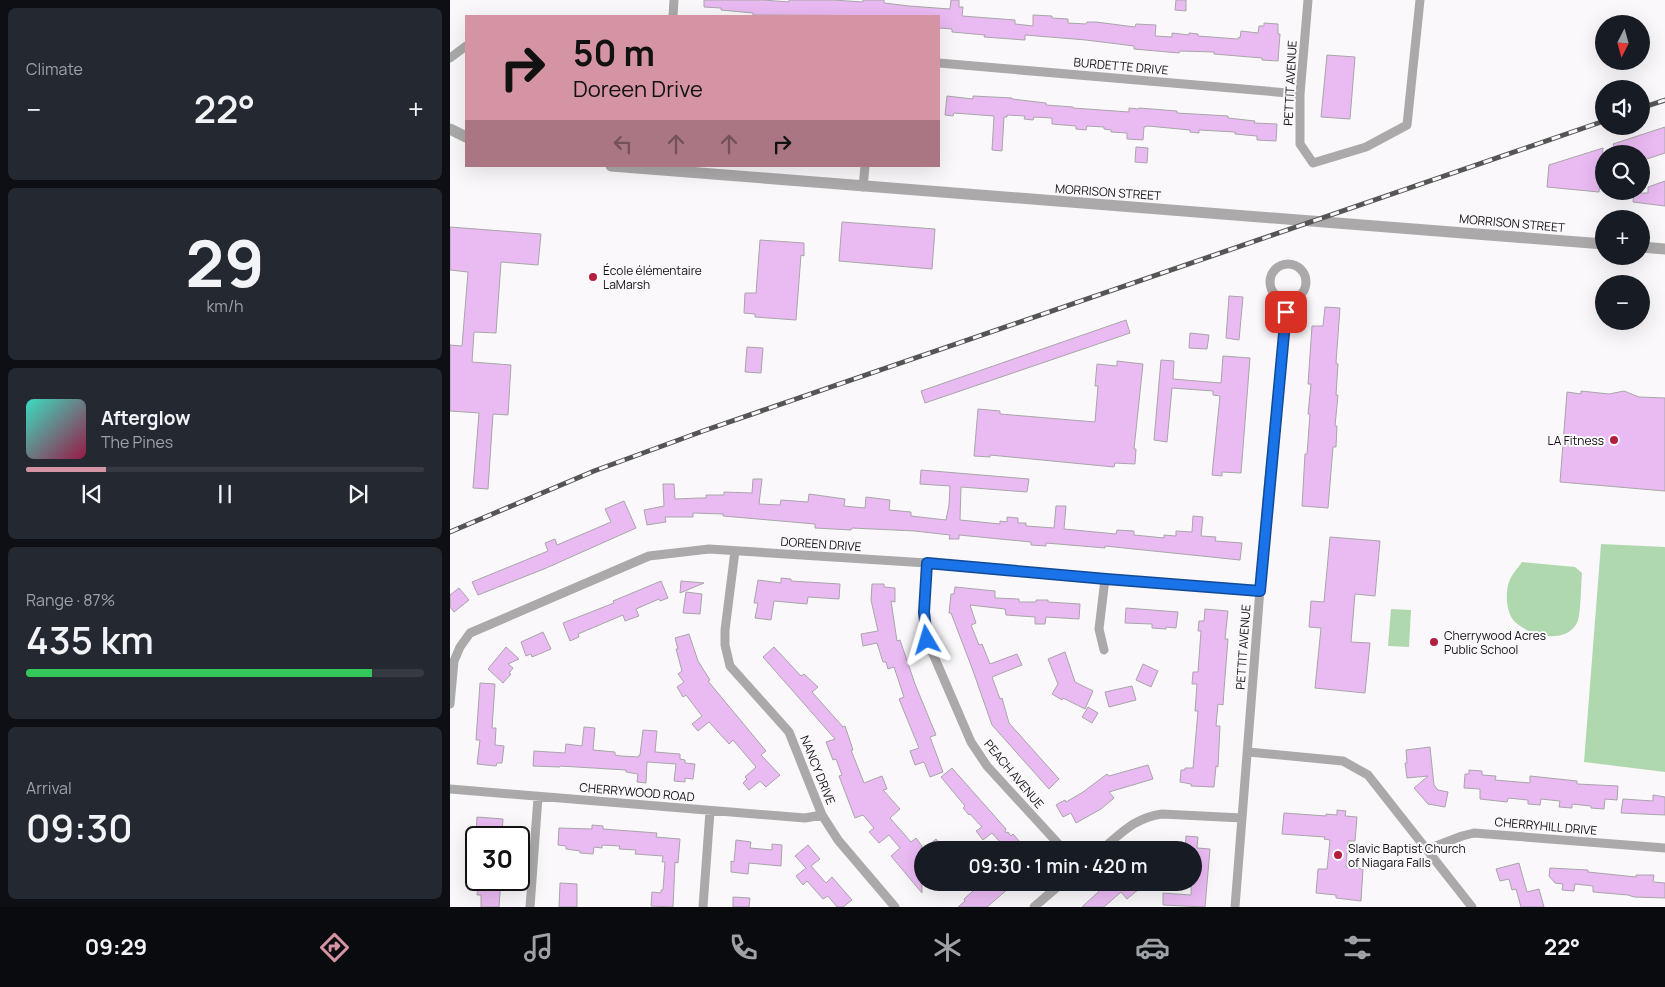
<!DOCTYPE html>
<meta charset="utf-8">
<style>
:root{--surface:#171b24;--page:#242831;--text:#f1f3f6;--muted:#9ea1a6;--line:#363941;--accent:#d594a4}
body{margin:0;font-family:Manrope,sans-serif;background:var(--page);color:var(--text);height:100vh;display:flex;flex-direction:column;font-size:19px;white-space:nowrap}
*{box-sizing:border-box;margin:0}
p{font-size:16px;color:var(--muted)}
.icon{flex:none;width:28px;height:28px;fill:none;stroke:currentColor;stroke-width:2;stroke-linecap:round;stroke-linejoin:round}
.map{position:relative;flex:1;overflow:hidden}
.side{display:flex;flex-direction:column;gap:8px;padding:8px;background:#0d0f14;width:450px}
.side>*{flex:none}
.hud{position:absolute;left:15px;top:15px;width:475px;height:152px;border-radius:0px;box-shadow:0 5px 20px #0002;background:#d594a4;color:#111;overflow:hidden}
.needle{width:32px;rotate:186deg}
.fabs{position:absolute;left:1145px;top:15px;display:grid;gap:10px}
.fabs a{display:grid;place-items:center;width:55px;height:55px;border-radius:50%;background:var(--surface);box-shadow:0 5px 20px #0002;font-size:25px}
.speed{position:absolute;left:15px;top:826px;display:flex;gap:10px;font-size:25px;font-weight:700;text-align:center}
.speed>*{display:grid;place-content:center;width:65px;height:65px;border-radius:50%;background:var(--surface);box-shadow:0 5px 20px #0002;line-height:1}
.speed .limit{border:2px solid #111;border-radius:8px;background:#fff;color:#111}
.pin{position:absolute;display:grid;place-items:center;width:42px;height:42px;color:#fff;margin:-21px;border-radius:10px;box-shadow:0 2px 8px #0006}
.me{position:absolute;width:55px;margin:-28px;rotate:353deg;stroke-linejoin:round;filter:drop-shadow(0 0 4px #0008)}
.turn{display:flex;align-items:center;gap:18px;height:105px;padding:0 25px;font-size:22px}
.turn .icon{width:65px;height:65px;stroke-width:2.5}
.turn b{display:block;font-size:35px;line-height:42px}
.lanes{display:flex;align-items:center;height:48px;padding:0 25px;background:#0003;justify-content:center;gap:25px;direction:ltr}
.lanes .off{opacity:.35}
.big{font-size:38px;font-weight:600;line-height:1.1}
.side .card{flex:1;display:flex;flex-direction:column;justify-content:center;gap:8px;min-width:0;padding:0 18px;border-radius:8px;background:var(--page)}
.side .dial{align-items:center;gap:0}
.dial b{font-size:65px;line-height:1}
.song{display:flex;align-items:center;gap:15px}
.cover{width:60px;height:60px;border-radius:8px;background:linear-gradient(135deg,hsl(170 70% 55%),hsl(340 70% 35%))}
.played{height:5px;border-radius:2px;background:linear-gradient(90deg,var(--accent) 20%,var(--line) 20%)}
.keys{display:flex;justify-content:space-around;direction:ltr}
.heat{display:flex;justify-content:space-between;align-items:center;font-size:28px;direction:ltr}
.charge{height:8px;border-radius:4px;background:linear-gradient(90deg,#34c759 87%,var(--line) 0)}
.trip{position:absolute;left:464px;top:841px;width:288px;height:50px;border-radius:25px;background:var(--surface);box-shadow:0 5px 20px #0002;font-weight:600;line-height:50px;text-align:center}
.dock{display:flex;height:80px;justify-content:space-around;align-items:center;background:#090b0e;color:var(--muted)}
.dock .icon{width:35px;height:35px}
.dock .active{color:var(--accent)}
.dock b{font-size:22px;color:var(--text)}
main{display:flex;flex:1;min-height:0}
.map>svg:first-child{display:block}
.green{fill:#b0d8ae}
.building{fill:#eabaf3;stroke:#a8a6a8}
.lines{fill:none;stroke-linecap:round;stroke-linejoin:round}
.minor{stroke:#aba9a9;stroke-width:9}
.tertiary{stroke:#aba9a9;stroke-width:11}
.rail-casing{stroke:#565556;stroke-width:5}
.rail{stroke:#faf8fb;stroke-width:3;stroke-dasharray:9;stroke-linecap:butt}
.route-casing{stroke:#114b97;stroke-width:12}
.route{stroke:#1a73e8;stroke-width:9}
.poi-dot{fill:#b21f3f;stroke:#faf8fb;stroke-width:2}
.labels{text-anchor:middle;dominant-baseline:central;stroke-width:4;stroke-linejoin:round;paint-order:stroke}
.street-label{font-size:12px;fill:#131213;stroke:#faf8fb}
.poi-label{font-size:12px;fill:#131213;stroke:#faf8fb;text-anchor:start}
</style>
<main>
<section class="side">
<div class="card"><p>Climate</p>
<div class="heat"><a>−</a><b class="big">22°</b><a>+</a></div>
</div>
<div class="card dial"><b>29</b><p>km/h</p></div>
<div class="card">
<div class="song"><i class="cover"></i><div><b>Afterglow</b><p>The Pines</p></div></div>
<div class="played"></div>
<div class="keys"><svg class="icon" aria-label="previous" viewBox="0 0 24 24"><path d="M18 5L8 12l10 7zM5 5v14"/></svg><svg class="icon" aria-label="pause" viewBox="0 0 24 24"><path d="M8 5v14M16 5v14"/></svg><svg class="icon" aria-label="next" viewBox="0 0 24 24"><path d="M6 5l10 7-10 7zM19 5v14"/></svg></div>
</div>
<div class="card"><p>Range · 87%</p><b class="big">435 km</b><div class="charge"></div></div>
<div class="card"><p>Arrival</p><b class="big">09:30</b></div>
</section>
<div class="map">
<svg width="1215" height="907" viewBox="0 0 1215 907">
<rect width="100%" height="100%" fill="#faf8fb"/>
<path class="green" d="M1151 544 1215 547V772L1134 762Z
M1072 562 1125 567 1132 573C1131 584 1131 616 1127 623 1115 645 1080 636 1065 622 1056 613 1055 593 1059 582 1061 575 1068 568 1072 562Z
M941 609 961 610 959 647 938 646Z"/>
<path class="building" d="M254 0H313L339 2V0H383L413 2V0H434V3L459 6 500 9 501 0H509V7H513L512 16 565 20V24L583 26V15L602 16V18L618 19V23L636 24 637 22H646L685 27 686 24 706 25 705 36 722 37V33L739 35V33L748 34V36L788 39 789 37 790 38 791 31 808 33 809 26H814V23L828 24V34H830L828 61 812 60V58L764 54V52L730 51 729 53 684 49V46L636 40 575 35V40L534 37 535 35 502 32V29L489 28V16L303 15V13L271 10V8L254 7Z
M726 0H736V11L725 10Z
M877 55 905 57 900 119 871 117Z
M497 96 523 99V96L562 98V99L596 103V105L623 107V108L679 112V108L689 109V108L727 111V113L778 116V118L805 121 804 123 827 124 826 141 807 140V136L785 134V132L749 130V133L740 132V130L698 126 694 127 693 140 677 139V133L661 132V130L654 129V127L637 126 636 130 626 129V126L602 124V118L584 117 583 120 574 119 575 116 557 115V117H554L552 151 542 150 544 116 504 113 503 116 495 115Z
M1215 127V153L1191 161V154H1167L1163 144Z
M686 147 698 148 697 163 685 162Z
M1153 148 1149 192 1097 187 1099 165Z
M1215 181V206L1183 202 1184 193H1198V187Z
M392 222 485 229 482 269 389 261Z
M0 227 91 234 88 265 51 262 46 333 24 332 22 362 61 365 58 415 43 414 38 489 23 488 29 413 0 411V345L12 346 18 272 0 270Z
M310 240 354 243V256L351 255 346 320 305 317V314L294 313 295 293H306Z
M779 296 793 297 789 340 776 338Z
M875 307 890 308 886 363 888 364 886 395H888L885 426H887L886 447H883L878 508 852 506 855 454H857L860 414H858L861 384H858L862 326H873Z
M676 320 680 333 475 403 471 391Z
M740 333 759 335 757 349 739 348Z
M297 347 313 348 311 373 295 372Z
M773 356 800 358 791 473 772 472V476L762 475 770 396 763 395V391L722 388 717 442 704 440 711 360 724 361 723 379 771 383Z
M667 361 693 364 684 449H686L685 464 665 463 664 467 540 455V457L524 456 528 409 550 411V414L645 422 648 386H645L647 364 667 366Z
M1131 391 1159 394 1174 391 1189 397 1215 398V491L1110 482 1117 392 1131 394Z
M471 470 579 479 577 492 511 487 510 520 550 524V521L557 522V517L568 518V523H576V526L604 528 606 506H616L614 529 666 534 667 530 684 531V535L714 538V535L726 536V531L742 532 743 516 753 517 751 536 766 537 765 541 792 543 790 560 655 546V548L596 543V546L581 545V542L509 535V539H499L500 535 465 531 402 528 401 530 365 528V524L273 516V514L243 513V517H215L216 522 197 525 194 510 214 506 213 484H224L225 499 250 498H256V495H274V492L302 493 303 479H312L309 504 330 505 331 500 358 502 359 494 395 499 394 506 415 508 416 497 440 500 439 510 461 512V516L496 520 499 505 500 486 470 484Z
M174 501 186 528 94 569 28 595 22 582 98 551 95 543 105 539 107 545 161 522 155 509Z
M880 537 930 541 925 596 905 594 901 642 920 643 915 693 865 688 871 628 859 627 861 601 874 602Z
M331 578 341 579V581L390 584 389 599 358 597 357 604 324 601 321 620 305 618 308 603H304L308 580 331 583Z
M211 581 218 598 210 601 209 599 186 609 189 616 175 621 173 615 128 634 129 637 120 641 113 623 164 603 163 601Z
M231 581 254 583 230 593Z
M422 584H434V587L445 588V602L441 601 447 641 450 640 465 684 486 735 480 737 493 772 480 777 474 762 465 765 460 751 469 748 449 699 454 697 444 667 438 669 436 662H433L427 643 413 646 411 634 428 631 421 600Z
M505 587 545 591V598L569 599V602H586V600H598V602L630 604 629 619 596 617 595 624H585V617L556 615 555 609 520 605 526 623 521 625 529 645 532 644 540 664 567 654 572 665 542 677 550 699 552 698 559 723 609 779 599 789 542 725 522 668 501 613H499L501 594H504Z
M9 588 19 600 4 612 0 607V595Z
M236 592 252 594 250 614 233 613Z
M676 608 728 612 726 628 716 627V629L702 628V624L675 623Z
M755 609 778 611 775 639H778L774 690 773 705 768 704 766 726H770L768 767 766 766 764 787 741 786V784L730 782 731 770H735V768H743L748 711H745L747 684H742L743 672H748L751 631H748L749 621H754Z
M93 632 101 649 82 657 81 654 76 656 71 642Z
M239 634 248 661 260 680 258 681 316 751 311 755 330 775 316 787 310 781 299 790 293 783 297 779 295 777 306 767 283 740 279 744 259 722 248 731 242 724 252 716 236 695 233 697 227 687 234 682 228 674 232 671 226 649H228L225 638Z
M56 647 69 659 58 664 63 668 59 673 61 674 53 683 38 669Z
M324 647 351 676 354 674 368 687 362 692 393 727 395 726 403 750H401L414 783 432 776 437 789 433 790 450 809 440 818 461 842 466 838 472 846V893L441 856 450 848 439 835 429 843 419 832 424 828 413 815 405 818 389 776 392 775 386 759 383 760 376 742 385 739 313 657Z
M615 652 625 682 643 691 635 709 613 698 612 700 602 694 608 684 598 659Z
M693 664 708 671 701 687 686 680Z
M30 683 45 684 42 728H46L45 745 54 746 52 763H47L46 766 27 764 30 740H26Z
M682 686 686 700 659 707 655 692Z
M638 707 648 713 642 723 632 717Z
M134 727 145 728 143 750 165 752V755L171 756 189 757V755H190L193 730 207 731 205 752 230 754V759L235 760V763L245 764 243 779 235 778V782L224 781 226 764 197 762 196 783 187 782 188 774 176 772V770L110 766V767L83 766 84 751 115 753 116 744 132 746Z
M980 747 984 785 988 790 998 792 995 807 978 804 964 788 978 776 957 778 955 763H957L956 750Z
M698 765 703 779 659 792 664 798 651 809 626 823 621 813 613 817 606 805 615 800 616 802 633 792 657 774 659 776Z
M502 768 556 829 555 831 556 833 558 832 561 836 563 834 577 850H557L542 833 533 840 526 831 532 827 520 814 519 815 513 808 515 806 491 777Z
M1019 770 1032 771V775L1046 776 1045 780 1080 783V776L1127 781V784L1168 786 1167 800 1155 799 1154 809 1141 808V806L1122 804V808L1109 807 1110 801 1091 799 1090 805 1078 804V800L1058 798 1057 802 1030 799V789L1014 788 1015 774H1019Z
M1203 795 1215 797V815L1171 813 1173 799 1203 801Z
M887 810 896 811 895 816 907 817 905 841H898L896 867 913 869 911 901 886 898V895L866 893 868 869H877L880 840 874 839 875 837 832 834 834 813 876 816V814L887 815Z
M27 817 53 819 52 834 26 832Z
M142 825 153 826V829L207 833 206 837 230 839 228 863 225 862 223 907 201 906 202 892 211 893V890H213L215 862H212L213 856 185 854 186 850 169 849 170 846 152 845V848L144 847 143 854 130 853V851L116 849V846L108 845 109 828 142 829Z
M736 836 748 837 747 848 760 849 755 907 713 905V893L741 895 742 850H735Z
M486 839 495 850H473Z
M286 840 301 842 300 848 322 850V844L332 845 331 866 299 863 298 874 281 872V861L284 862Z
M358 845 370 859 361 866 376 883 382 877 402 900 393 907H387L378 896 373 899 357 881 353 885 346 876 356 868 345 856Z
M1069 863 1077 892 1089 889 1094 907H1071L1066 889 1062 890 1059 879 1050 881 1046 869Z
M1100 868 1138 870V872L1186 877V875H1204L1203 882 1215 883V898L1184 897 1178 895 1143 892V886L1125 884 1124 891 1112 890 1113 884 1105 883 1099 876Z
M33 880H51L49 907H31V895H27L28 882H32Z
M540 882H566L537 907H508L515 901 514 899 531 884 534 888Z
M659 882H683L689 889 677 899 671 892 654 907H632Z
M110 883 127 884V907H109Z
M283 897 300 898 299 907H283Z"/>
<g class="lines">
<path class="minor" d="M858 0 850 94V144L863 163 916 147 957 125 970 0
M223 16 224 0
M0 58 16 46
M489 63 850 94
M413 187 415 166
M820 282a18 18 0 1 1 36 0a18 18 0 1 1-36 0Z
M285 551 275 630V645L280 666 339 732 372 815 388 840 445 907
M477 563 474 612 477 640 521 742 537 766 614 850
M654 650 649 629 655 579
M0 704 4 661 10 647 20 633 199 556 259 549 477 563 655 579 810 591
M798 752 893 761 918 775 1022 907
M0 789 355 818 372 815
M978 849 1012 836 1024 833 1215 848
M651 850C672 833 684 818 712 814L792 818
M80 907 88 797
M253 907 260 811
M584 907 613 882
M785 907 817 500 837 300"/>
<path class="tertiary" d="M0 129 16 137
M161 166 1154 244
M1191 247 1215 249"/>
<defs>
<path id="rail" d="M1191 108 1215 100
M0 532 144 471 253 431 1154 121"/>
</defs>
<use href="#rail" class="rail-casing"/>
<use href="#rail" class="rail"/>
</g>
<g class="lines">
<defs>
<path id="route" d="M477 640 474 612 477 563 656 579 810 591 836 312"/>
</defs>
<use href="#route" class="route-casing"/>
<use href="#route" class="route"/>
</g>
<g class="poi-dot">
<circle cx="143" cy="277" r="5"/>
<circle cx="1164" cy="440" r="5"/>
<circle cx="984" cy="642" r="5"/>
<circle cx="888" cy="855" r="5"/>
</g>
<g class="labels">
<g class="street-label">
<text transform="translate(671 66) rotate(5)">BURDETTE DRIVE</text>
<text transform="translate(840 83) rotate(-87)">PETTIT AVENUE</text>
<text transform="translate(658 192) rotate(4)">MORRISON STREET</text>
<text transform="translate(1062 223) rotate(5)">MORRISON STREET</text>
<text transform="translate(371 544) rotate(4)">DOREEN DRIVE</text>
<text transform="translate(793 647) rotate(-86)">PETTIT AVENUE</text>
<text transform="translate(368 770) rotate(68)">NANCY DRIVE</text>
<text transform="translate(564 774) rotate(50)">PEACH AVENUE</text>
<text transform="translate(187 792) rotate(5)">CHERRYWOOD ROAD</text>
<text transform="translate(1096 826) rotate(5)">CHERRYHILL DRIVE</text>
</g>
<g class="poi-label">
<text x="153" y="270">École élémentaire<tspan x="153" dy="14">LaMarsh</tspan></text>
<text x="1154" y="440" text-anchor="end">LA Fitness</text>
<text x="994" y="635">Cherrywood Acres<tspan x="994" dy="14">Public School</tspan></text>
<text x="898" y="848">Slavic Baptist Church<tspan x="898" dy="14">of Niagara Falls</tspan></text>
</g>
</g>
</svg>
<div class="fabs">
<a><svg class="needle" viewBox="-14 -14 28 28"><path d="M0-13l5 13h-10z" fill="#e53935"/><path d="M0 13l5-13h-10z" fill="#9ea1a6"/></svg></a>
<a><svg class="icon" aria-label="sound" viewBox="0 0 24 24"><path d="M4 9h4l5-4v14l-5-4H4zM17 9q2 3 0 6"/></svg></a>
<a><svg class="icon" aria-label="search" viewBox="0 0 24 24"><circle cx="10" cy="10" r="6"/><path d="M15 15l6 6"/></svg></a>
<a>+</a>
<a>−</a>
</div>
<div class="speed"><div class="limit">30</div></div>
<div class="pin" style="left:836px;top:312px;background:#d93025"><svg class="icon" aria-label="arrive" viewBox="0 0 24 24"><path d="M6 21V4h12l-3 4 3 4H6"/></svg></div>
<svg class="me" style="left:477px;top:640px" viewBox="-20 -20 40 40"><path d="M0-17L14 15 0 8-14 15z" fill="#1a73e8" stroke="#fff" stroke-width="4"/></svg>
<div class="trip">09:30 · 1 min · 420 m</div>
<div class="hud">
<div class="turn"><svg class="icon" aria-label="right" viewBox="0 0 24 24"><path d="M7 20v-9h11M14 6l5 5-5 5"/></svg><div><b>50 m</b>Doreen Drive</div></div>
<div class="lanes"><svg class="icon off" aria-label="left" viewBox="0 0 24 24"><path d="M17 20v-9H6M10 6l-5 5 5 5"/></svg><svg class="icon off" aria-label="ahead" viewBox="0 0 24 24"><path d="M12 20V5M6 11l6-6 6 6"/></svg><svg class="icon off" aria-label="ahead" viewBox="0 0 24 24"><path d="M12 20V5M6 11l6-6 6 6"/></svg><svg class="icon" aria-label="right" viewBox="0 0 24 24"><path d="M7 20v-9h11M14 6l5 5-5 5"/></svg></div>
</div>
</div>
</main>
<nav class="dock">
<b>09:29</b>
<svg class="icon active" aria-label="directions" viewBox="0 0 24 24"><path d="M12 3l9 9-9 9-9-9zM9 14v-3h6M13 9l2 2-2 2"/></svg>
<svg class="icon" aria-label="music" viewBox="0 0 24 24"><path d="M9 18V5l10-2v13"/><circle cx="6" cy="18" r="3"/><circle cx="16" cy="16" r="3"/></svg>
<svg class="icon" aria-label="phone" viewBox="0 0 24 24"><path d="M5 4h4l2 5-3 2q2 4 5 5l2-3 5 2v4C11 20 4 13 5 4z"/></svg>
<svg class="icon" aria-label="climate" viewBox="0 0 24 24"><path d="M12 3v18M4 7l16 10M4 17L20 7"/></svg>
<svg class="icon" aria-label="car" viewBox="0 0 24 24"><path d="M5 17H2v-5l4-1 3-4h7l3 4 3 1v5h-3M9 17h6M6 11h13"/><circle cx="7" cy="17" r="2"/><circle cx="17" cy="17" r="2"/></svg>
<svg class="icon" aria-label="filters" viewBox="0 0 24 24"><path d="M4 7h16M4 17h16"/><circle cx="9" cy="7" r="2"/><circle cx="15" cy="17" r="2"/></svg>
<b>22°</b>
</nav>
